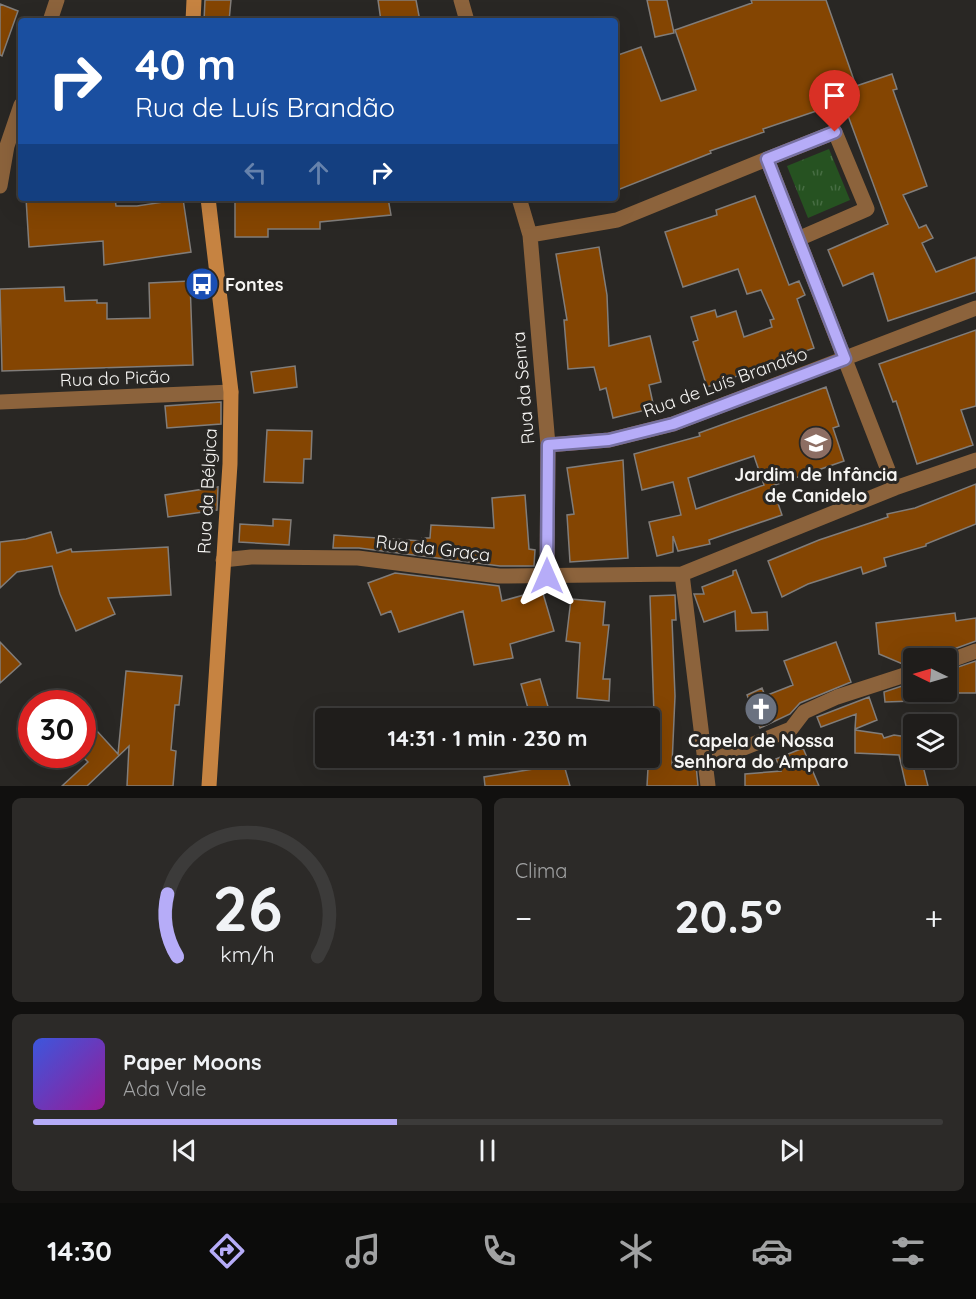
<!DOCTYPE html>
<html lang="pt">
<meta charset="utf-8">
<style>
:root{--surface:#1f1d1b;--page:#2c2a28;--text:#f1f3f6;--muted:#a1a2a3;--line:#3c3b3a;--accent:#b6acf8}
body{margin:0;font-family:Quicksand,sans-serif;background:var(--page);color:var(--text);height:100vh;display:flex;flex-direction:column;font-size:22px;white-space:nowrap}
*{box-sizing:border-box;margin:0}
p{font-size:20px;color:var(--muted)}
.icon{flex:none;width:33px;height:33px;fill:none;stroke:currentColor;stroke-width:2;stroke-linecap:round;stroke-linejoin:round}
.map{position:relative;height:786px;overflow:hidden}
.panel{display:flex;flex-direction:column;gap:12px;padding:12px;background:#11100f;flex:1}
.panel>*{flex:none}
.top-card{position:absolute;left:18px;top:18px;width:600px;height:183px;border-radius:6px;box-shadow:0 6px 24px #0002,0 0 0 2px var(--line);background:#1a4fa0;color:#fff;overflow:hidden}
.needle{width:39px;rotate:275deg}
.tools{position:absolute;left:903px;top:648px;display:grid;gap:12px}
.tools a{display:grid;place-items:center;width:54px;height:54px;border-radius:6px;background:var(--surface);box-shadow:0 6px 24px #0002,0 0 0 2px var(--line);font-size:30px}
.speed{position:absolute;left:18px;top:690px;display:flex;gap:12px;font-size:30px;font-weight:700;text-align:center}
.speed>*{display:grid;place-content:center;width:78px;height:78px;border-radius:50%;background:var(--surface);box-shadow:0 6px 24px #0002,0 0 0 2px var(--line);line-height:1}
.speed .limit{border:9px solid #d22;background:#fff;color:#111}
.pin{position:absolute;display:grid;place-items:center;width:51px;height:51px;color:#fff;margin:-62px -26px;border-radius:50% 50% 50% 0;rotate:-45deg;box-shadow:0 0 6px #0007}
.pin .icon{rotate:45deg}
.me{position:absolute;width:66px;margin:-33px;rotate:0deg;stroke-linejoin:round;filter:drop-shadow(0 0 4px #0008)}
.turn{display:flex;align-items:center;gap:21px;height:126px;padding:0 18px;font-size:27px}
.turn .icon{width:78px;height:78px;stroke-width:2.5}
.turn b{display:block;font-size:42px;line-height:51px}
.lanes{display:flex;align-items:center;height:57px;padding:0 18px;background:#0003;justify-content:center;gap:30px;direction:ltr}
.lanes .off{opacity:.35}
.big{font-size:45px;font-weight:700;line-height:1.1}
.panel .card{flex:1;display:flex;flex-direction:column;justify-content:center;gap:9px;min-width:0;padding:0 21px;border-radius:9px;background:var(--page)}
.panel .dial{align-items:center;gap:0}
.dial svg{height:156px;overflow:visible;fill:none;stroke:var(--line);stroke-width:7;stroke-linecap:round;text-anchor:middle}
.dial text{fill:var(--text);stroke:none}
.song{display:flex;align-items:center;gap:18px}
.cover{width:72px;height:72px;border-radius:9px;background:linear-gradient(135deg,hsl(230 70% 55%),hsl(300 70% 35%))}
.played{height:6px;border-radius:3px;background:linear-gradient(90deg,var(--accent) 40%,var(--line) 40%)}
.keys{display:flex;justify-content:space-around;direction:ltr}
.heat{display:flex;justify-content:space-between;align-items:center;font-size:33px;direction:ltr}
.panel .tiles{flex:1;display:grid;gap:12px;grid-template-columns:1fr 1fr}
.card:last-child{grid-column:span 2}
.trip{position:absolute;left:315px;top:708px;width:345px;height:60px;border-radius:6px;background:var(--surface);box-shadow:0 6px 24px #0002,0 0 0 2px var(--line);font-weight:700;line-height:60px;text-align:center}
.dock{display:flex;height:96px;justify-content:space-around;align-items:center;background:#0c0c0b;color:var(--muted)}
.dock .icon{width:42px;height:42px}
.dock .on{color:var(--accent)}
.dock b{font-size:27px;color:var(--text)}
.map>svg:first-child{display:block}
.grass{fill:url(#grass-tufts)}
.building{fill:#844502;stroke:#817d7a;stroke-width:1.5;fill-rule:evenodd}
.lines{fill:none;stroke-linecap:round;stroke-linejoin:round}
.minor{stroke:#8c633c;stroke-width:15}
.secondary{stroke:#c68341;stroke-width:15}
.route-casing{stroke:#7670a1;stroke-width:15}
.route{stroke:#b6acf8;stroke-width:10}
.labels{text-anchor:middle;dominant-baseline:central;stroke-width:6;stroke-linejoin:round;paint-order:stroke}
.poi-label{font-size:18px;font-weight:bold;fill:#f6f5f3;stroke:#292724}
.street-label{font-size:18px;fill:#f6f5f3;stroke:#292724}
</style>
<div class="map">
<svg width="976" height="786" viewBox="0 0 976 786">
<defs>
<pattern id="grass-tufts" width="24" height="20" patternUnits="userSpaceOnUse" patternTransform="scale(1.5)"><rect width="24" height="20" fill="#265221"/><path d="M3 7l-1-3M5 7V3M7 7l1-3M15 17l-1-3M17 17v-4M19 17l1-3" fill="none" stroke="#466c42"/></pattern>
</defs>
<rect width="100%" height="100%" fill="#292724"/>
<path class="grass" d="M829 149 850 200 808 218 787 166Z"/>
<path class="building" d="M205 0H231L229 21H204Z
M378 0H416L420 21H381Z
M647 0H667L674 33 655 37Z
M751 0H826L856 86 892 74 897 89 893 90 927 186 903 195 919 228 926 225 933 238 922 243 936 272 976 257V292L888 321 873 273 843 286 828 250 888 224 843 102 763 129 764 132 710 151 711 153 615 191V56L641 47 661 101 696 90 675 30 752 3Z
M0 4 18 11 2 56 0 55Z
M755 196 789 285 799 281 805 295 797 299 814 348 707 387 693 342 698 340 691 317 715 310 717 317 736 311 744 337 772 327 770 320 774 319 761 290 747 294 738 269 683 287 665 232 717 215 716 210Z
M26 198H115L116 206H137L183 199 191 252 104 265 103 241 29 247Z
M235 198H388L391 215 320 222V229H268V237H235Z
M599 247 607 295 609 346 650 336 661 382 649 385 654 408 613 418 606 388 600 390 594 367 568 369 564 320H567L556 254Z
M190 281 193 365 2 371 0 289 64 287 65 301 97 300V303H107V319L150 318 149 283Z
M976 330V406L961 410 973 445 917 464 896 401 893 402 879 364Z
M295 366 297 387 254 393 251 372Z
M826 387 839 426 833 428 844 461 772 486 782 515 709 540 710 544 678 551 673 536V552L657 556 649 522 681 515 673 482 642 490 634 454 700 436 699 433ZM754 456 764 485 696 509 688 478Z
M221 402V424L167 428 165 406Z
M267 430 312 431 311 459H304L303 483 264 482Z
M623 460 628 558 570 562 567 515 574 514 567 468Z
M976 484V524L926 544V546L884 558 886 566 863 574 861 567 808 584 782 597 768 561 819 540 888 517 887 514 915 508Z
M218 487 217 510 168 517 165 495Z
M525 495 529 549 535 550 534 566H500L359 548H333L334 535 422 541V538H430L431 525 494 528 492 498Z
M273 519 291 520 289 545 239 542 240 524 273 526Z
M51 532 57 553 71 549 72 552 168 547 171 595 108 598 115 614 76 631 60 594 52 566 17 572 0 588V542L26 539Z
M736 570 752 613 767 612 768 630 736 631 735 611 704 622 694 594H704L702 587 733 575V571Z
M395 573 499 586 502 601 542 590 554 631 510 644 513 658 474 665 463 611 399 632 391 611 381 615 368 583Z
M675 595 676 620H672L675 696 672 765H696L698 786H647L651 714H654L650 596Z
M571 599 605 602 603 625H609L603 679H610L609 701 577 698 580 643 566 641Z
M955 613 956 621 976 618V641L943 653 937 658H914V663L905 665 879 654 876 623Z
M0 642 21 664 0 683Z
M836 642 851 682 800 703 790 714 760 728 747 695 762 688 765 696 793 685 784 661Z
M976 661V693H946V671Z
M126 671 182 676 179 705H175L171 750 176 751 173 786H127L129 746 87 786H62L88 762 82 756V744L97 731 118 754Z
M540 679 549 710 530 715 521 684Z
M914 682V701L885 702 884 692Z
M869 697 877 720 855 729 856 714 821 727 817 717Z
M855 730 882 734 884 738 894 735 914 738V758H921L928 786H906L899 755 855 753Z
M803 748 819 786H745V774L781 771 776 759Z
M543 758H562L570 786H485L484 777 546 767Z"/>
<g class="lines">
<path class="minor" d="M461 0 467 21
M50 21 57 0
M767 159 835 132 867 209 798 239
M0 186 7 146 21 105
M519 198 530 235 548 445 547 577
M530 235 617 220 767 159 895 488
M0 402 231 392
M548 445 609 440 673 424 976 308
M223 560 251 557 358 558 499 576 682 574 895 488 976 460
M682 574 708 786
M946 662 976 651
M706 763 791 729 804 712 837 697 914 672"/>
<path class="secondary" d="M193 21 194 0
M208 198 231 392 230 464 209 786"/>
</g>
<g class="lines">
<defs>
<path id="route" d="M547 576 548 445 609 440 673 424 845 359 767 159 835 132"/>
</defs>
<use href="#route" class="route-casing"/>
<use href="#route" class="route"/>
</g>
<defs>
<symbol id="bus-disc" viewBox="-11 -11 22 22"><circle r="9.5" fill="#1a4fb4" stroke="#292724"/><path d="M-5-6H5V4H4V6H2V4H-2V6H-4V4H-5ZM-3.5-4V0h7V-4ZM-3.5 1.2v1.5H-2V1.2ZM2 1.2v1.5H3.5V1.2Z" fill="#fff"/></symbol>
<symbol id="school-disc" viewBox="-11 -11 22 22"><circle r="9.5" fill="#8d6e63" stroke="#292724"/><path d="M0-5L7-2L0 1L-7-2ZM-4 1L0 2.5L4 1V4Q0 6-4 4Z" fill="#fff"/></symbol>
<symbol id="church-disc" viewBox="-11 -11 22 22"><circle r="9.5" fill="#6b7280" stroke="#292724"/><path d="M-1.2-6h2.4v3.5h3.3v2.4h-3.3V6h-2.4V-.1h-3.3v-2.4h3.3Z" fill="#fff"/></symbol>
</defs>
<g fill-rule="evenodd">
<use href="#bus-disc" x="183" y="265" width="38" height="38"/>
<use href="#school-disc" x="797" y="424" width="38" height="38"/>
<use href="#church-disc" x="742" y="690" width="38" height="38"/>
</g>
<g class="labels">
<g class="poi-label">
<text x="225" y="284" text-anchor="start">Fontes</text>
<text x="816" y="474">Jardim de Infância<tspan x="816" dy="21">de Canidelo</tspan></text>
<text x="761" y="740">Capela de Nossa<tspan x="761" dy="21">Senhora do Amparo</tspan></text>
</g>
<g class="street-label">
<text transform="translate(115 378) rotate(-2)">Rua do Picão</text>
<text transform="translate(725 382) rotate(-20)">Rua de Luís Brandão</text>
<text transform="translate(523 388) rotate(-95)">Rua da Senra</text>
<text transform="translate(207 491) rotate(-87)">Rua da Bélgica</text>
<text transform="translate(433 548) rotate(7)">Rua da Graça</text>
</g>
</g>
</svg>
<div class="tools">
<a><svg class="needle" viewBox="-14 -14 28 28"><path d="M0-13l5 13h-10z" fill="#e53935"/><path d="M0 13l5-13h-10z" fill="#a1a2a3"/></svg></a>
<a><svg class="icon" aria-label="layers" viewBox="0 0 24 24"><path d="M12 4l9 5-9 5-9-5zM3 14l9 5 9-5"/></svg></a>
</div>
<div class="speed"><div class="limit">30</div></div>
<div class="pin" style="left:835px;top:132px;background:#d93025"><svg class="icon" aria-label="arrive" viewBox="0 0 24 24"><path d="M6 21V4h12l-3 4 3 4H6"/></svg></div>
<svg class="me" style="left:547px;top:576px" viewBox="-20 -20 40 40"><path d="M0-17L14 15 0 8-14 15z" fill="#b6acf8" stroke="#fff" stroke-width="4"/></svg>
<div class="trip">14:31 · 1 min · 230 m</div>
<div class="top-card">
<div class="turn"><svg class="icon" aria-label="right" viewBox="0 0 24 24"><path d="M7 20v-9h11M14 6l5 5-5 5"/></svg><div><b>40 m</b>Rua de Luís Brandão</div></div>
<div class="lanes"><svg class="icon off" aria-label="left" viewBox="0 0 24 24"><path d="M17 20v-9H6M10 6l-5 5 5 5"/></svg><svg class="icon off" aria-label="ahead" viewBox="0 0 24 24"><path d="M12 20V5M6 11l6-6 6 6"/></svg><svg class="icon" aria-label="right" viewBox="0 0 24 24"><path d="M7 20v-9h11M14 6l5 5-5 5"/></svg></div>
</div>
</div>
<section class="panel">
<div class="tiles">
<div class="card dial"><svg viewBox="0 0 100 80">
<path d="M14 69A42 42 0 1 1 86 69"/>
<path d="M14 69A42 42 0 0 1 9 37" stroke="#b6acf8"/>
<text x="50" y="56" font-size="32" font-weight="700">26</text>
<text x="50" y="72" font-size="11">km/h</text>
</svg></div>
<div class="card"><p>Clima</p>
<div class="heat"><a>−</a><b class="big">20.5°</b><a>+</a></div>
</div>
<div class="card">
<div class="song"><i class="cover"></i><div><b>Paper Moons</b><p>Ada Vale</p></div></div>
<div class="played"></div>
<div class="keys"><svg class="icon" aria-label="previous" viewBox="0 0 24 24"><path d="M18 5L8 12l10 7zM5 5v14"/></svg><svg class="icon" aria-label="pause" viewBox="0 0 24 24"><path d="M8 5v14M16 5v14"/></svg><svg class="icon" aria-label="next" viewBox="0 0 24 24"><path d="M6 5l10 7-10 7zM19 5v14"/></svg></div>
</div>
</div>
</section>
<nav class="dock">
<b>14:30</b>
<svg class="icon on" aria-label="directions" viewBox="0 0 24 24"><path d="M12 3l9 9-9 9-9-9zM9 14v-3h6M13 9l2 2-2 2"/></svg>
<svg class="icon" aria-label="music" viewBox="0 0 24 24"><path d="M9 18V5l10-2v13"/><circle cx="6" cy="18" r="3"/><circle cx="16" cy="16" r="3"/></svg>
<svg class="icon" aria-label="phone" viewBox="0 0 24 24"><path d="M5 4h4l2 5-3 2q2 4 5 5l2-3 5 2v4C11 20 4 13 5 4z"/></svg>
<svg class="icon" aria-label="climate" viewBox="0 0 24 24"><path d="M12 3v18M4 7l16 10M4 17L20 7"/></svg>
<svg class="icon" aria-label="car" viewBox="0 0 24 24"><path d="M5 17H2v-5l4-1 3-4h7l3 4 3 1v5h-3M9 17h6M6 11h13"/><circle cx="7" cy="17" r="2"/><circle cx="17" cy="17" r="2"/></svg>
<svg class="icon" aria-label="filters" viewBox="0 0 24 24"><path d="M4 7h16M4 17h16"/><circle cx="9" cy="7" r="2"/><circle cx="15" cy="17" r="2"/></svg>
</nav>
